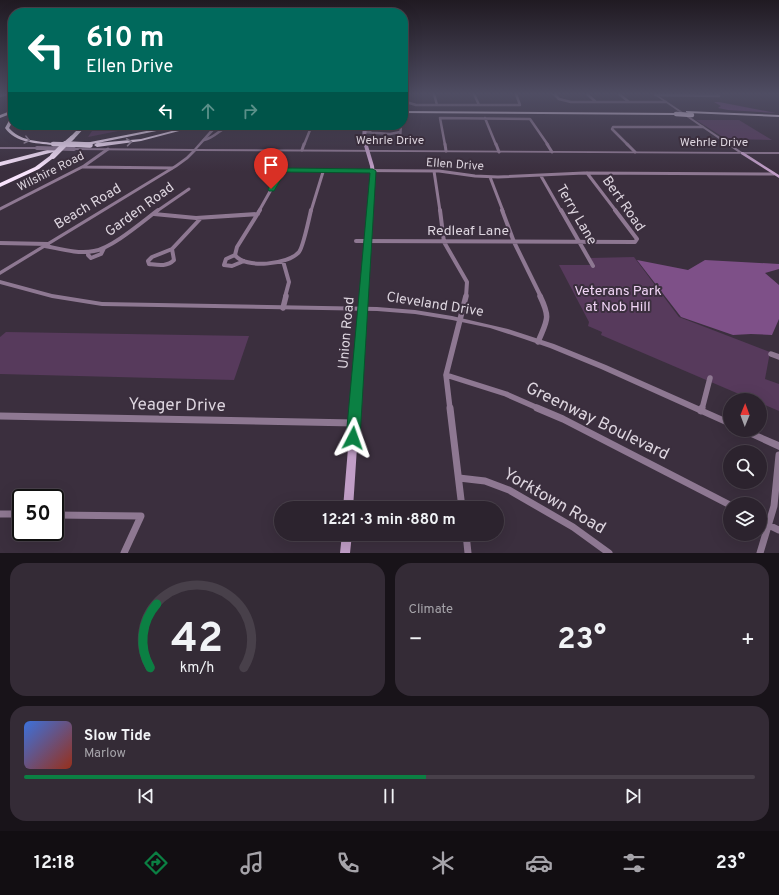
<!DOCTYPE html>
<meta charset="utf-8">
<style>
:root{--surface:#2c232e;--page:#342b36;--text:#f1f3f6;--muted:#a6a4aa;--line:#48404a;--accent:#0b8043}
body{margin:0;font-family:Overpass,sans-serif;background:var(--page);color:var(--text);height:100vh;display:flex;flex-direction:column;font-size:15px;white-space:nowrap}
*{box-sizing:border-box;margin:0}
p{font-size:13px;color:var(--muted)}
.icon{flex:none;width:22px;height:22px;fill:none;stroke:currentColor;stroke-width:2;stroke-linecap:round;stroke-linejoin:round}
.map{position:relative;height:553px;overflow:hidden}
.side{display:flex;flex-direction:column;gap:10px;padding:10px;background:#181319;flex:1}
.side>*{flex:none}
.hud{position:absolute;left:8px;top:8px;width:400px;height:122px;border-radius:16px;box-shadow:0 4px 16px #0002,0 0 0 1px var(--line);background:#00695c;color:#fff;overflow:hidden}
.needle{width:26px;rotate:1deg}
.fabs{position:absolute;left:723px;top:393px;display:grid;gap:8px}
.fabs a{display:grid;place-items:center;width:44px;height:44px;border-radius:50%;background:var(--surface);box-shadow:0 4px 16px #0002,0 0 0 1px var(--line);font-size:20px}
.speed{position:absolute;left:12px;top:489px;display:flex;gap:8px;font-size:20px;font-weight:700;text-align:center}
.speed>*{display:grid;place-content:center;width:52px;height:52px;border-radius:50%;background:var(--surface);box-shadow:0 4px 16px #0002,0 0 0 1px var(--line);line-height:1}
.speed .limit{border:2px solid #111;border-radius:6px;background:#fff;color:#111}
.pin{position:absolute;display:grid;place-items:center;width:34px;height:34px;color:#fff;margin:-41px -17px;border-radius:50% 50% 50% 0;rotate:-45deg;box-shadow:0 0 4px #0007}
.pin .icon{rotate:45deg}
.me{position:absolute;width:44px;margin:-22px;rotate:4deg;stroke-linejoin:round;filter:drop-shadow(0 0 3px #0008)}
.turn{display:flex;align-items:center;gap:14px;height:84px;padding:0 12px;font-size:18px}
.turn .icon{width:52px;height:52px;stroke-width:2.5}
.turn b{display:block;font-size:28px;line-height:34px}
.lanes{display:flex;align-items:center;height:38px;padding:0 12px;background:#0003;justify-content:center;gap:20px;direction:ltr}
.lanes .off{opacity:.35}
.big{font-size:30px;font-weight:700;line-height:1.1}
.side .card{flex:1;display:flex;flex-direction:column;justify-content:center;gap:6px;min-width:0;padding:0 14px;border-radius:16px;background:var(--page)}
.side .dial{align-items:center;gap:0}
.dial svg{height:104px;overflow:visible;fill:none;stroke:var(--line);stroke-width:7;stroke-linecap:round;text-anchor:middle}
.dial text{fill:var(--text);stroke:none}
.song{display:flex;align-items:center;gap:12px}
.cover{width:48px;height:48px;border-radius:6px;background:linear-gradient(135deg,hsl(220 70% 55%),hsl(10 70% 35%))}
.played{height:4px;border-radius:2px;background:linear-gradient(90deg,var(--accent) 55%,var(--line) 55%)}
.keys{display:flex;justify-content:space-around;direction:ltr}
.heat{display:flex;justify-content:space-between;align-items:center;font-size:22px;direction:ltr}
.side .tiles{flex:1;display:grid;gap:10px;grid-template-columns:1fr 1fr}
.card:last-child{grid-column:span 2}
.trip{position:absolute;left:274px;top:501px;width:230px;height:40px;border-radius:20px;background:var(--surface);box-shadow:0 4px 16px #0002,0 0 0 1px var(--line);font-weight:700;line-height:40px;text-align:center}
.tabs{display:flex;height:64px;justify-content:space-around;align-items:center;background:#120e12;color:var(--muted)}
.tabs .icon{width:28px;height:28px}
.tabs .active{color:var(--accent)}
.tabs b{font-size:18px;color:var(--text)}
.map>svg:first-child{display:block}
.green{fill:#573a5c}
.forest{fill:#7e5088}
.water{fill:#70437a}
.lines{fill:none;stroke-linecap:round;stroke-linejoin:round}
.minor-far4{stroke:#8e7892;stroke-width:2.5}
.minor-far3{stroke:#8e7892;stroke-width:3}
.minor-far2{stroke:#8e7892;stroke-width:4}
.minor-far1{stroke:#8e7892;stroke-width:5.5}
.minor{stroke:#8e7892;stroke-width:7}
.tertiary{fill:#8e7892;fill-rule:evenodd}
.secondary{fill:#c19ec7;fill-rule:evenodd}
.motorway{fill:#f9e4fd;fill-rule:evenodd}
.tertiary-bridge{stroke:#8e7892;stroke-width:4}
.motorway-bridge-far1{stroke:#f9e4fd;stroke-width:4.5}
.motorway-bridge{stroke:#f9e4fd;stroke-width:5.5}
.oneway{stroke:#9a8a9e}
.route{fill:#0b8043;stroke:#07532c}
.labels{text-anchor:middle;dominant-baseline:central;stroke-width:4;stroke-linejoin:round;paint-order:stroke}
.far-street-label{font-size:12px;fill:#ddd5df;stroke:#3b2f3e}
.street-label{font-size:14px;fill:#ddd5df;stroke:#3b2f3e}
.park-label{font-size:14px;fill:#f2d6f7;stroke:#3b2f3e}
.near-street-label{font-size:17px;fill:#ddd5df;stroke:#3b2f3e}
</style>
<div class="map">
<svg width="779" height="553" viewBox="0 0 779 553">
<rect width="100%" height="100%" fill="#3b2f3e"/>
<path class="green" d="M696 120H739L772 140 726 139Z
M96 125H148L88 137Z
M634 257 679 317 770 352 765 379 779 384V411L760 403V400H753L601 335 602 332 588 326 589 322 559 265H594L590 258Z
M6 332 249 336 234 380 0 374V337Z"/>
<path class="forest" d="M637 260 688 270 705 260 779 264V269L765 273 779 285V319L772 335 751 334 733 335 681 317Z"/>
<path class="water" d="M714 102H719L776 113 728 110 718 108 721 106Z"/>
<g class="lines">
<path class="minor-far4" d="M434 94 437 105
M474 94 479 105
M554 94 559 99 571 102H666
M587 94 596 102
M619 94 629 102
M655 95 719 96 717 94
M0 96 7 94
M403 101 416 105H520L516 94
M485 118 496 145
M364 132 390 134 400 132
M370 132 372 125
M400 139 401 125
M204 140C215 138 221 128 231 125
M304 145 312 125
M445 145 440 118 530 119 548 145
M628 145 612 129 613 127H703"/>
<path class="minor-far3" d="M445 144 446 151
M496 144 499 152
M547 144 552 152
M627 144 635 152
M302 150 304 144
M83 167 172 168
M434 171 440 211
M587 173 616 211
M541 176 561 211
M490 177 503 211
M0 209 84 166 108 149
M157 211 189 189
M259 211 281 172 284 170 439 171 475 176 498 177 584 173 774 174
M311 211 323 172"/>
<path class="minor-far2" d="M260 210 237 247 235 255C245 269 288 265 299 252 303 247 309 219 311 210
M440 210 444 242 467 282 466 297
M502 210 514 242 541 297
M561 210 593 266
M154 214 196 218 258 214
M356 241 635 242 637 239 615 210
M0 243 48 244
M45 246C61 249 77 254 94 251 112 248 142 222 158 210
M172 249 174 260C167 267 158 265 149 264L148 261 152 257Z
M172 249 201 218
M89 252 88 255 91 258 101 254 104 248
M235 255 226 259 224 265 232 266 244 261
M283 261 289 282 285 297"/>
<path class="minor-far1" d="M283 308 286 296
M538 342C547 320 551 319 540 296
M771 354 779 357
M446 375 506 394 540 409
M450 409 446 375 466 296
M702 409 710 378"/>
<path class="minor" d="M450 408 462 508
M537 408 563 419 730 505
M701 411 702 408
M0 416 354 423
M459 478 485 481 509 490 573 527 609 553
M0 514H21
M55 515 141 516 124 553
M760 521 779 530
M466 534 468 553
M760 553 774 506 779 455"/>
<path class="tertiary" d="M653 94H656L742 152H779V154L196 151 188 159 177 167 0 275V271L175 165 186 157 192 151 73 150 72 149 74 148 194 149 215 125H219L197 149 738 152Z
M0 147H37L39 148 37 149H0Z
M0 280 52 294 102 302 377 307 415 310 452 316 508 329 554 344 606 365 730 420V427L601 369 550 348 524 339 490 328 452 320 415 314 377 311 102 306 52 298 0 284Z
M739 430H751L779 442V450L740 432Z"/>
<path class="secondary" d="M363 125H367L366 139 374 166 375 175 353 508H343L371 175 370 166 362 139Z
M741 152H743L779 175V178L741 154Z
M342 534H352L350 553H340Z"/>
<path class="motorway" d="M13 110V113L0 118V115Z
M403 111 676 113 678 114 676 115 403 113Z
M686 111 779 115V117L688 113 686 112Z
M13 116V121L9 128C20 141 37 141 53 143L55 144 53 145C35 143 16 143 5 128L11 117Z
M82 125H87L74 139H70V137Z
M177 125H186L78 147 75 145Z
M195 125H202L141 141 97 147 94 145 97 143 141 139Z
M63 146 66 148 65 149 0 166V162Z
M51 155 56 156 39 169 0 187V183L35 167Z"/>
<path class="tertiary-bridge" d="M37 148 74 149"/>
<path class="motorway-bridge-far1" d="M676 114 692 115
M53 144 90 145
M64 145 72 138"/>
<path class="motorway-bridge" d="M67 144 90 145
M53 156 65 144"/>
</g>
<defs><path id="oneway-chevron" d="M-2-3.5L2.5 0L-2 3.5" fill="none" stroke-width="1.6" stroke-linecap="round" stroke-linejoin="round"/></defs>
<g class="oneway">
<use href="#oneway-chevron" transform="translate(27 140) rotate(14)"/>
<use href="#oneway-chevron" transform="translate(129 142) rotate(-8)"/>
</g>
<linearGradient id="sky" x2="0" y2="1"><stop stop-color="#201a22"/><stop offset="0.55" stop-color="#4f4d63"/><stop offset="1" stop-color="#4f4d63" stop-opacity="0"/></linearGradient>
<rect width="779" height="171" fill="url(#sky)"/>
<path class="route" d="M284 168 373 169 376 171 360 438 358 443 353 444 348 443 346 438 370 173 285 172 274 191H269L268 189 279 170Z"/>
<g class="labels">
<g class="far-street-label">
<text x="390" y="141">Wehrle Drive</text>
<text x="714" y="143">Wehrle Drive</text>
<text transform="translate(455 165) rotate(4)">Ellen Drive</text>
<text transform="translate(51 172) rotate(-27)">Wilshire Road</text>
</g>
<g class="street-label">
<text transform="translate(623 204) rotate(55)">Bert Road</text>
<text transform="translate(88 207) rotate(-31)">Beach Road</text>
<text transform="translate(140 210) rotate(-36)">Garden Road</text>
<text transform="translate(576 215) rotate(60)">Terry Lane</text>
<text x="468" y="231">Redleaf Lane</text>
<text transform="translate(435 305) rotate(9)">Cleveland Drive</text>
<text transform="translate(347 333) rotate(-85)">Union Road</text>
</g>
<g class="park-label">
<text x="618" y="291">Veterans Park<tspan x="618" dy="16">at Nob Hill</tspan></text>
</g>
<g class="near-street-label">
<text transform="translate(177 406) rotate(1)">Yeager Drive</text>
<text transform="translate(597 422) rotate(26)">Greenway Boulevard</text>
<text transform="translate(554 502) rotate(30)">Yorktown Road</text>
</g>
</g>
</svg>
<div class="fabs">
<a><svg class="needle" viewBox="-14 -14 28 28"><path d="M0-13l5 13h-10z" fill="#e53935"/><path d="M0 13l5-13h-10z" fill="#a6a4aa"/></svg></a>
<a><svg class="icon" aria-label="search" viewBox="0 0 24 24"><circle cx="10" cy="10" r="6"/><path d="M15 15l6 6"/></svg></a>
<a><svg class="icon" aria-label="layers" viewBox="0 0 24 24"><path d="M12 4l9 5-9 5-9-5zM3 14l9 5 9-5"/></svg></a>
</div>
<div class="speed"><div class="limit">50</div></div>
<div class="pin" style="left:271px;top:189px;background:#d93025"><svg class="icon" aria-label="arrive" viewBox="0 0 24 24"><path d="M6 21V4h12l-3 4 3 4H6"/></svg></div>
<svg class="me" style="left:353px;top:438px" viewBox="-20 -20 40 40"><path d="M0-17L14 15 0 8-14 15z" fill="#0b8043" stroke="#fff" stroke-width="4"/></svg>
<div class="trip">12:21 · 3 min · 880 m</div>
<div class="hud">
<div class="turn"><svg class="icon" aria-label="left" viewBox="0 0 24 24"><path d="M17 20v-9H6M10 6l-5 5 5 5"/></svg><div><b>610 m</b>Ellen Drive</div></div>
<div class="lanes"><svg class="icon" aria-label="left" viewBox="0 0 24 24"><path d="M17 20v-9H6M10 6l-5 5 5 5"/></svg><svg class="icon off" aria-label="ahead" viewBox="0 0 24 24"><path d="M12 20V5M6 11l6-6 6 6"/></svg><svg class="icon off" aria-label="right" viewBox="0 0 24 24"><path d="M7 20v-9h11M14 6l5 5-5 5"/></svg></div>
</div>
</div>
<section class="side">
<div class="tiles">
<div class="card dial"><svg viewBox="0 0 100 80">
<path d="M14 69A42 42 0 1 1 86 69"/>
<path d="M14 69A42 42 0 0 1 19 20" stroke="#0b8043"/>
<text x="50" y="56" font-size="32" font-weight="700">42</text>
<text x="50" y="72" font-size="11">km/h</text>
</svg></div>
<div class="card"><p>Climate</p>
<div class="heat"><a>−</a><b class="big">23°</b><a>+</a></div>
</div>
<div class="card">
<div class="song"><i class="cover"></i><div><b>Slow Tide</b><p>Marlow</p></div></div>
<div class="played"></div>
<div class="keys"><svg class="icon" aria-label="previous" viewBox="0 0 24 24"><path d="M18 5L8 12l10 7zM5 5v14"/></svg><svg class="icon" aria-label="pause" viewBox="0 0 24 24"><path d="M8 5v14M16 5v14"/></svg><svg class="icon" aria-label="next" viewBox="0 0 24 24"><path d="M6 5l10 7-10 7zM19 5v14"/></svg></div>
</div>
</div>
</section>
<nav class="tabs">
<b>12:18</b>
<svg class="icon active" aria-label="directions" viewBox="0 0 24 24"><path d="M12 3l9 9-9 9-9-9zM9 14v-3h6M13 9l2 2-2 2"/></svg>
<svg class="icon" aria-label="music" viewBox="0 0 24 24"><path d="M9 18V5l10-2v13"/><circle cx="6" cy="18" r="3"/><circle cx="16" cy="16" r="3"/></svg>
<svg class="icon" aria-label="phone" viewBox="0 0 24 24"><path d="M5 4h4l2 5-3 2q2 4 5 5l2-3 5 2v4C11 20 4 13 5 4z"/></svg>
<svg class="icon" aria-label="climate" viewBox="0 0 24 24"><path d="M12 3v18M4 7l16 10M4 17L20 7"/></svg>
<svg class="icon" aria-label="car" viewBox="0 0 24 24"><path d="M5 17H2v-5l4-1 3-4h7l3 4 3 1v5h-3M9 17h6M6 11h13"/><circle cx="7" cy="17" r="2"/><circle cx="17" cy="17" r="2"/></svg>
<svg class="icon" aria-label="filters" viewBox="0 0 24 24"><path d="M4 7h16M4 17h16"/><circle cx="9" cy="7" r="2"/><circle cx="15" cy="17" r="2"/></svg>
<b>23°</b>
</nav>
